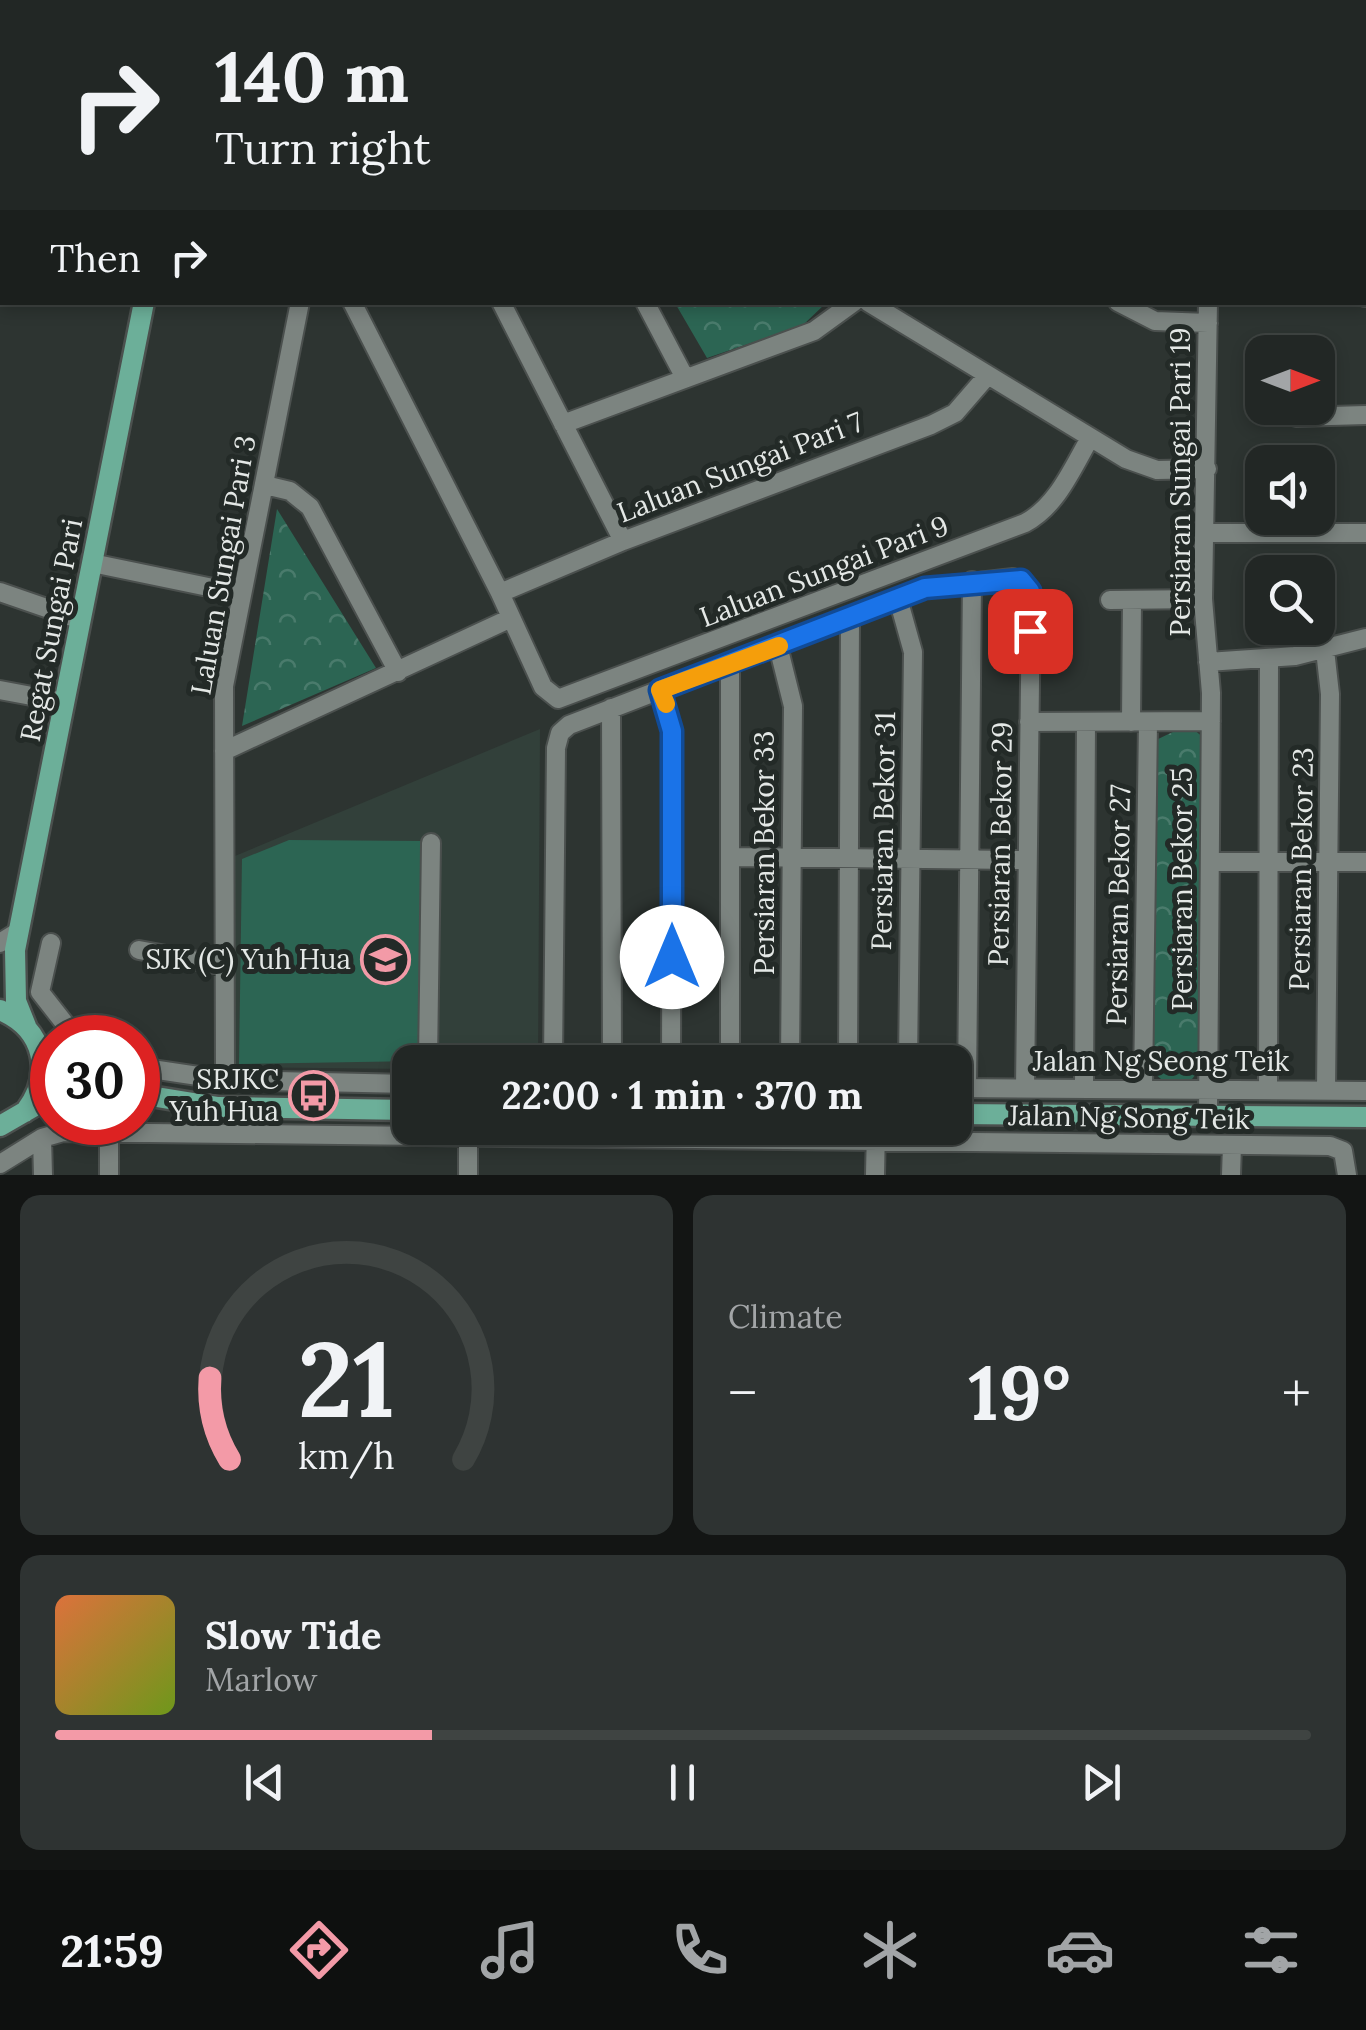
<!DOCTYPE html>
<meta charset="utf-8">
<style>
:root{--surface:#222725;--page:#2e3332;--text:#f1f3f6;--muted:#a2a5a7;--line:#3f4442;--accent:#f39aa7}
body{margin:0;font-family:Lora,serif;background:var(--page);color:var(--text);height:100vh;display:flex;flex-direction:column;font-size:38px;white-space:nowrap}
*{box-sizing:border-box;margin:0}
p{font-size:32px;color:var(--muted)}
.icon{flex:none;width:55px;height:55px;fill:none;stroke:currentColor;stroke-width:2;stroke-linecap:round;stroke-linejoin:round}
.map{position:relative;height:1175px;overflow:hidden}
.drawer{display:flex;flex-direction:column;gap:20px;padding:20px;background:#131514;flex:1}
.drawer>*{flex:none}
.banner{position:absolute;left:0px;top:0px;width:1368px;height:305px;box-shadow:0 5px 15px #0003,0 0 0 2px var(--line);background:#222725;color:var(--text);overflow:hidden}
.needle{width:65px;rotate:90deg}
.tools{position:absolute;left:1245px;top:335px;display:grid;gap:20px}
.tools a{display:grid;place-items:center;width:90px;height:90px;border-radius:20px;background:var(--surface);box-shadow:0 5px 15px #0003,0 0 0 2px var(--line);font-size:50px}
.speed{position:absolute;left:30px;top:1015px;display:flex;gap:20px;font-size:50px;font-weight:700;text-align:center}
.speed>*{display:grid;place-content:center;width:130px;height:130px;border-radius:50%;background:var(--surface);box-shadow:0 5px 15px #0003,0 0 0 2px var(--line);line-height:1}
.speed .limit{border:15px solid #d22;background:#fff;color:#111}
.pin{position:absolute;display:grid;place-items:center;width:85px;height:85px;color:#fff;margin:-42px;border-radius:20px;box-shadow:0 5px 15px #0006}
.me{position:absolute;width:110px;margin:-55px;rotate:0deg;stroke-linejoin:round;filter:drop-shadow(0 0 8px #0008)}
.turn{display:flex;align-items:center;gap:35px;height:210px;padding:0 50px;font-size:45px}
.turn .icon{width:130px;height:130px;stroke-width:2.5}
.turn b{display:block;font-size:70px;line-height:85px}
.then{display:flex;align-items:center;height:95px;padding:0 50px;background:#0003;gap:20px;font-size:38px}
.big{font-size:75px;font-weight:700;line-height:1.1}
.drawer .tile{flex:1;display:flex;flex-direction:column;justify-content:center;gap:15px;min-width:0;padding:0 35px;border-radius:20px;background:var(--page)}
.drawer .dial{align-items:center;gap:0}
.dial svg{height:260px;overflow:visible;fill:none;stroke:var(--line);stroke-width:7;stroke-linecap:round;text-anchor:middle}
.dial text{fill:var(--text);stroke:none}
.song{display:flex;align-items:center;gap:30px}
.cover{width:120px;height:120px;border-radius:15px;background:linear-gradient(135deg,hsl(20 70% 55%),hsl(80 70% 35%))}
.played{height:10px;border-radius:5px;background:linear-gradient(90deg,var(--accent) 30%,var(--line) 30%)}
.keys{display:flex;justify-content:space-around;direction:ltr}
.heat{display:flex;justify-content:space-between;align-items:center;font-size:55px;direction:ltr}
.drawer .tiles{flex:1;display:grid;gap:20px;grid-template-columns:1fr 1fr}
.tile:last-child{grid-column:span 2}
.trip{position:absolute;left:392px;top:1045px;width:580px;height:100px;border-radius:20px;background:var(--surface);box-shadow:0 5px 15px #0003,0 0 0 2px var(--line);font-weight:700;line-height:100px;text-align:center}
.dock{display:flex;height:160px;justify-content:space-around;align-items:center;background:#0e100f;color:var(--muted)}
.dock .icon{width:70px;height:70px}
.dock .active{color:var(--accent)}
.dock b{font-size:45px;color:var(--text)}
.map>svg:first-child{display:block}
.built{fill:#32403a}
.grass{fill:#2c6553}
.park{fill:url(#park-crowns)}
.lines{fill:none;stroke-linecap:round;stroke-linejoin:round}
.minor-casing{stroke:#4b504e;stroke-width:22}
.major-casing{stroke:#4b504e;stroke-width:25}
.minor{stroke:#7c8480;stroke-width:18}
.major{stroke:#6caf99;stroke-width:20}
.route-casing{stroke:#114b97;stroke-width:25}
.route{stroke:#1a73e8;stroke-width:18}
.slow{stroke:#f59e0b;stroke-width:18}
.labels{text-anchor:middle;dominant-baseline:central;stroke-width:10;stroke-linejoin:round;paint-order:stroke}
.street-label{font-size:28px;fill:#e4e8e6;stroke:#232a27}
.poi-label{font-size:28px;fill:#e4e8e6;stroke:#232a27;text-anchor:end}
</style>
<div class="map">
<svg width="1366" height="1175" viewBox="0 0 1366 1175">
<defs>
<pattern id="park-crowns" width="20" height="18" patternUnits="userSpaceOnUse" patternTransform="scale(2.5)"><rect width="20" height="18" fill="#2c6553"/><path d="M2 6a3 3 0 1 1 6 0M12 15a3 3 0 1 1 6 0" fill="none" stroke="#4a7b6c"/></pattern>
</defs>
<rect width="100%" height="100%" fill="#2d3431"/>
<path class="built" d="M540 729 538 1062H410V1069L233 1067 235 856Z"/>
<path class="grass" d="M289 840 421 841 419 1061 239 1064 242 859Z"/>
<path class="park" d="M675 303H826L803 325 707 358Z
M277 509 376 668 242 726Z
M1179 729H1193L1204 738 1200 1069 1192 1079H1161L1152 1071 1154 741Z"/>
<g class="lines">
<defs>
<path id="minor" d="M635 0 640 2
M1208 0V2
M1329 0V2
M61 2H65
M255 2V0
M448 2 460 0
M516 2V0
M781 2V0
M914 2 915 0
M1051 2 1052 0
M0 24 2 23
M1365 183H1366
M0 274 2 262
M1365 297H1366
M352 302 500 593 543 687 558 699 1025 523C1057 506 1072 469 1090 438
M501 302 623 541
M645 302 685 378
M868 302 1126 459 1157 470 1207 469
M1118 302 1155 321 1208 323
M1208 302 1203 599 1211 693 1208 1116
M1296 417 1366 415
M563 424 814 331 854 302
M265 485 290 491 310 507 398 672
M1204 533H1366
M92 563 242 594
M0 592 81 620
M500 593 623 541 931 425 955 413 987 376
M1110 600 1203 599
M899 602 913 652 908 1062
M778 646 793 706 790 1062
M1325 650 1330 694 1326 1090
M1208 662 1295 656 1366 638
M0 690 64 702
M660 691 672 731 671 1062
M611 708 612 1062
M1029 722 1211 721
M1131 722 1132 600
M224 751 511 618
M730 857 1027 860
M1210 862H1366
M0 943 19 931
M51 943 40 992 76 1038
M139 950 225 966
M428 1062 431 843
M553 1062 556 748 560 733 569 725 925 588 1013 578 1025 585 1031 601 1025 1088
M730 1062V662
M848 1062 850 619
M138 1067 225 1080 410 1084
M225 1080 224 686 300 302
M957 1088 1366 1091
M967 1088 972 581
M1143 1088 1148 722
M1084 1089 1086 722
M1268 1090 1269 660
M42 1138 43 1175
M0 1164 42 1138 63 1132 1330 1146 1343 1151 1347 1175
M109 1175V1132
M468 1175V1131
M875 1175 876 1128
M1231 1175 1232 1145"/>
<path id="major" d="M185 2V0
M0 1010C45 1029 54 1074 25 1112
M26 1026 16 1001 15 950 144 302
M138 1094 218 1107 410 1110
M955 1114 1366 1117
M0 1126 52 1096"/>
</defs>
<use href="#minor" class="minor-casing"/>
<use href="#major" class="major-casing"/>
<use href="#minor" class="minor"/>
<use href="#major" class="major"/>
</g>
<g class="lines">
<defs>
<path id="route" d="M672 957V731L660 690 925 588 1021 580 1030 591V631"/>
</defs>
<use href="#route" class="route-casing"/>
<use href="#route" class="route"/>
<path class="slow" d="M666 704 660 690 779 646"/>
</g>
<defs>
<symbol id="school-ring" viewBox="-11 -11 22 22"><circle r="9.5" fill="#232a27" stroke="#f39aa7" stroke-width="1.5"/><path d="M0-5L7-2L0 1L-7-2ZM-4 1L0 2.5L4 1V4Q0 6-4 4Z" fill="#f39aa7"/></symbol>
<symbol id="bus-ring" viewBox="-11 -11 22 22"><circle r="9.5" fill="#232a27" stroke="#f39aa7" stroke-width="1.5"/><path d="M-5-6H5V4H4V6H2V4H-2V6H-4V4H-5ZM-3.5-4V0h7V-4ZM-3.5 1.2v1.5H-2V1.2ZM2 1.2v1.5H3.5V1.2Z" fill="#f39aa7"/></symbol>
</defs>
<g fill-rule="evenodd">
<use href="#school-ring" x="358" y="932" width="55" height="55"/>
<use href="#bus-ring" x="286" y="1068" width="55" height="55"/>
</g>
<g class="labels">
<g class="street-label">
<text transform="translate(740 467) rotate(-21)">Laluan Sungai Pari 7</text>
<text transform="translate(1180 482) rotate(-90)">Persiaran Sungai Pari 19</text>
<text transform="translate(223 565) rotate(-80)">Laluan Sungai Pari 3</text>
<text transform="translate(824 571) rotate(-21)">Laluan Sungai Pari 9</text>
<text transform="translate(51 630) rotate(-79)">Regat Sungai Pari</text>
<text transform="translate(883 831) rotate(-89)">Persiaran Bekor 31</text>
<text transform="translate(1000 844) rotate(-89)">Persiaran Bekor 29</text>
<text transform="translate(764 853) rotate(-90)">Persiaran Bekor 33</text>
<text transform="translate(1301 869) rotate(-89)">Persiaran Bekor 23</text>
<text transform="translate(1182 889) rotate(-90)">Persiaran Bekor 25</text>
<text transform="translate(1118 905) rotate(-89)">Persiaran Bekor 27</text>
<text x="1161" y="1061">Jalan Ng Seong Teik</text>
<text transform="translate(1129 1117) rotate(1)">Jalan Ng Song Teik</text>
</g>
<g class="poi-label">
<text x="351" y="959">SJK (C) Yuh Hua</text>
<text x="279" y="1079">SRJKC<tspan x="279" dy="32">Yuh Hua</tspan></text>
</g>
</g>
</svg>
<div class="tools">
<a><svg class="needle" viewBox="-14 -14 28 28"><path d="M0-13l5 13h-10z" fill="#e53935"/><path d="M0 13l5-13h-10z" fill="#a2a5a7"/></svg></a>
<a><svg class="icon" aria-label="sound" viewBox="0 0 24 24"><path d="M4 9h4l5-4v14l-5-4H4zM17 9q2 3 0 6"/></svg></a>
<a><svg class="icon" aria-label="search" viewBox="0 0 24 24"><circle cx="10" cy="10" r="6"/><path d="M15 15l6 6"/></svg></a>
</div>
<div class="speed"><div class="limit">30</div></div>
<div class="pin" style="left:1030px;top:631px;background:#d93025"><svg class="icon" aria-label="arrive" viewBox="0 0 24 24"><path d="M6 21V4h12l-3 4 3 4H6"/></svg></div>
<svg class="me" style="left:672px;top:957px" viewBox="-20 -20 40 40"><circle r="19" fill="#fff"/><path d="M0-13L10 11 0 6-10 11z" fill="#1a73e8"/></svg>
<div class="trip">22:00 · 1 min · 370 m</div>
<div class="banner">
<div class="turn"><svg class="icon" aria-label="right" viewBox="0 0 24 24"><path d="M7 20v-9h11M14 6l5 5-5 5"/></svg><div><b>140 m</b>Turn right</div></div>
<div class="then">Then<svg class="icon" aria-label="right" viewBox="0 0 24 24"><path d="M7 20v-9h11M14 6l5 5-5 5"/></svg></div>
</div>
</div>
<section class="drawer">
<div class="tiles">
<div class="tile dial"><svg viewBox="0 0 100 80">
<path d="M14 69A42 42 0 1 1 86 69"/>
<path d="M14 69A42 42 0 0 1 8 44" stroke="#f39aa7"/>
<text x="50" y="56" font-size="32" font-weight="700">21</text>
<text x="50" y="72" font-size="11">km/h</text>
</svg></div>
<div class="tile"><p>Climate</p>
<div class="heat"><a>−</a><b class="big">19°</b><a>+</a></div>
</div>
<div class="tile">
<div class="song"><i class="cover"></i><div><b>Slow Tide</b><p>Marlow</p></div></div>
<div class="played"></div>
<div class="keys"><svg class="icon" aria-label="previous" viewBox="0 0 24 24"><path d="M18 5L8 12l10 7zM5 5v14"/></svg><svg class="icon" aria-label="pause" viewBox="0 0 24 24"><path d="M8 5v14M16 5v14"/></svg><svg class="icon" aria-label="next" viewBox="0 0 24 24"><path d="M6 5l10 7-10 7zM19 5v14"/></svg></div>
</div>
</div>
</section>
<nav class="dock">
<b>21:59</b>
<svg class="icon active" aria-label="directions" viewBox="0 0 24 24"><path d="M12 3l9 9-9 9-9-9zM9 14v-3h6M13 9l2 2-2 2"/></svg>
<svg class="icon" aria-label="music" viewBox="0 0 24 24"><path d="M9 18V5l10-2v13"/><circle cx="6" cy="18" r="3"/><circle cx="16" cy="16" r="3"/></svg>
<svg class="icon" aria-label="phone" viewBox="0 0 24 24"><path d="M5 4h4l2 5-3 2q2 4 5 5l2-3 5 2v4C11 20 4 13 5 4z"/></svg>
<svg class="icon" aria-label="climate" viewBox="0 0 24 24"><path d="M12 3v18M4 7l16 10M4 17L20 7"/></svg>
<svg class="icon" aria-label="car" viewBox="0 0 24 24"><path d="M5 17H2v-5l4-1 3-4h7l3 4 3 1v5h-3M9 17h6M6 11h13"/><circle cx="7" cy="17" r="2"/><circle cx="17" cy="17" r="2"/></svg>
<svg class="icon" aria-label="filters" viewBox="0 0 24 24"><path d="M4 7h16M4 17h16"/><circle cx="9" cy="7" r="2"/><circle cx="15" cy="17" r="2"/></svg>
</nav>
